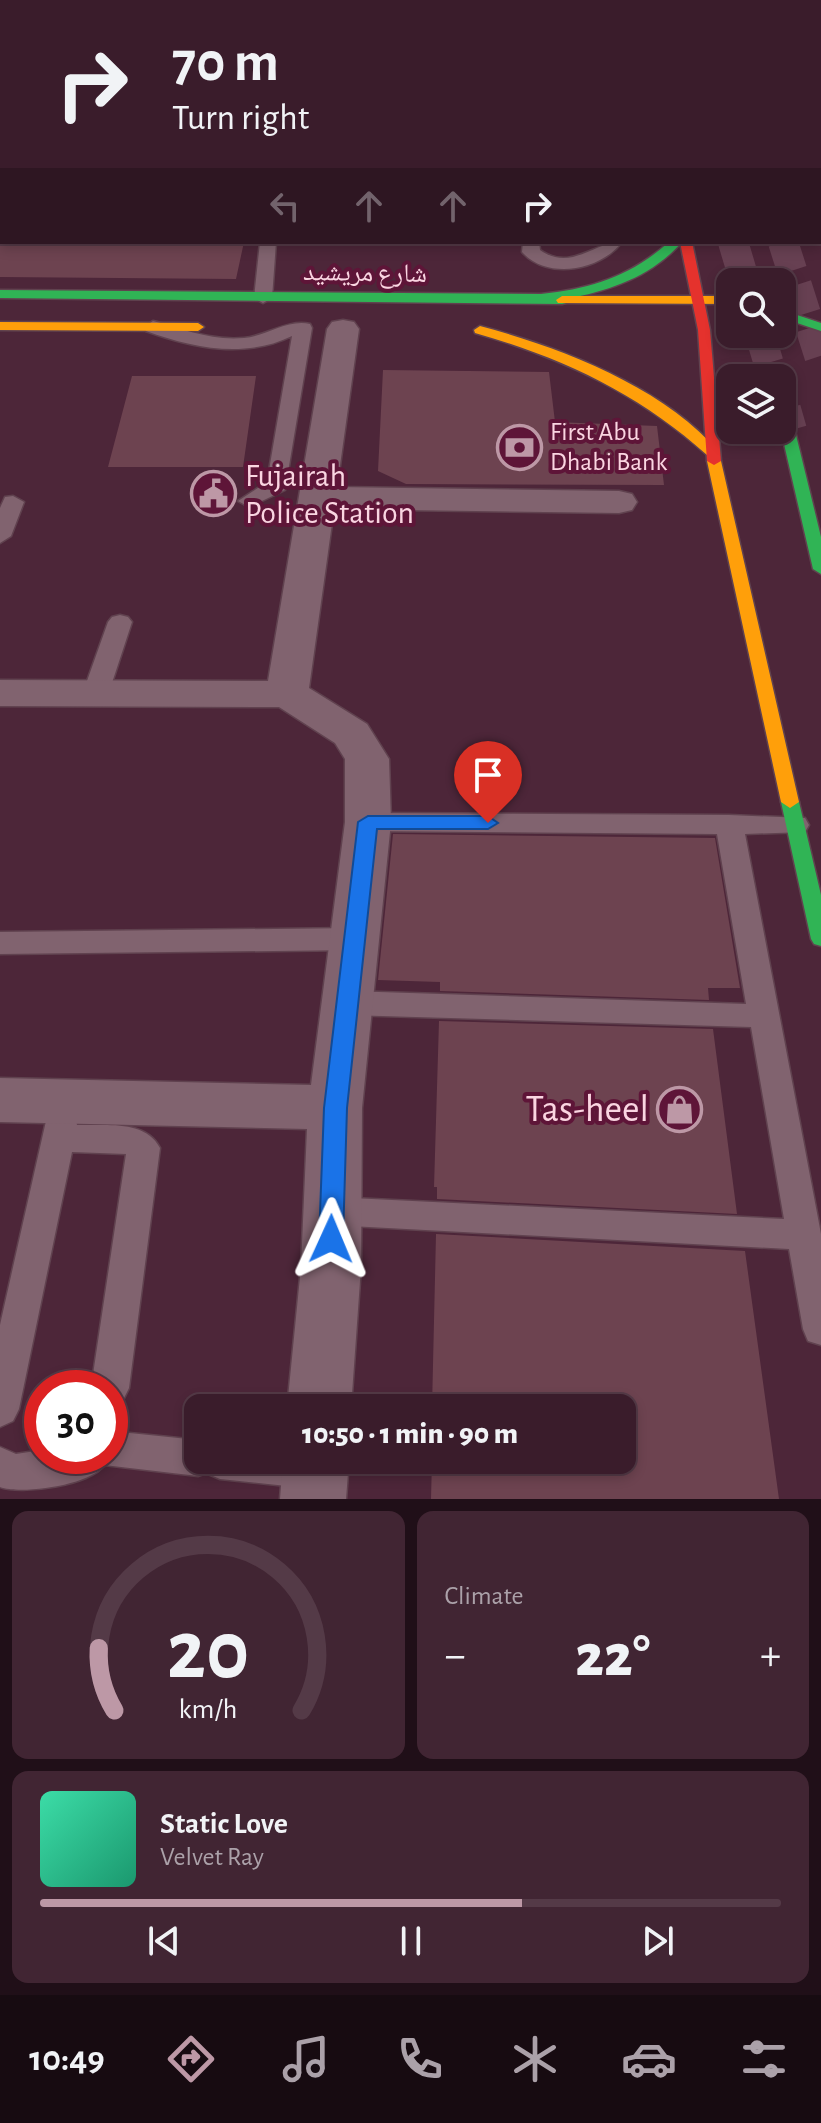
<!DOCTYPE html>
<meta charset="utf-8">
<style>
:root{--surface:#3a1c2b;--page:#412533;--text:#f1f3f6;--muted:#aba1a9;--line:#543a47;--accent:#bd98a6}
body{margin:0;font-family:"Alegreya Sans","Noto Naskh Arabic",sans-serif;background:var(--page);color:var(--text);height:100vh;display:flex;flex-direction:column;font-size:30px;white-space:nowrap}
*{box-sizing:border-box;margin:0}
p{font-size:26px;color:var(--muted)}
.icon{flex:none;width:44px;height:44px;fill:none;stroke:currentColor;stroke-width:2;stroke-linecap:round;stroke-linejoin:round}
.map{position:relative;height:1499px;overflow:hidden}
.panel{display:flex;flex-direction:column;gap:12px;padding:12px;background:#200f18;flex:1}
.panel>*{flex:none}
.top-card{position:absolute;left:0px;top:0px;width:822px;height:244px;box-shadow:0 4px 12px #0003,0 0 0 2px var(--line);background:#3a1c2b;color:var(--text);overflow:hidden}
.buttons{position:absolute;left:716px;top:268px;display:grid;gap:16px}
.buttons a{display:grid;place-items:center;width:80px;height:80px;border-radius:16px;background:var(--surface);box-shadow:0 4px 12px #0003,0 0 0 2px var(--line);font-size:40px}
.speed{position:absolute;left:24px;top:1370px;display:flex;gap:16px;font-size:40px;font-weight:700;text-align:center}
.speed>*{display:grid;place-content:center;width:104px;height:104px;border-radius:50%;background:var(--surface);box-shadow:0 4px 12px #0003,0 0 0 2px var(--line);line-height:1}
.speed .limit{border:12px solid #d22;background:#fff;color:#111}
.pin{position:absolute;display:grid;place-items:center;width:68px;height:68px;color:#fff;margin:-82px -34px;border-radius:50% 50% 50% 0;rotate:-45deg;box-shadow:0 0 8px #0007}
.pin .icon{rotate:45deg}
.me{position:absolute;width:88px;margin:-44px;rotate:1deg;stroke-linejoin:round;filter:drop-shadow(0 0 6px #0008)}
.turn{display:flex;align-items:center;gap:28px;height:168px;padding:0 40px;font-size:36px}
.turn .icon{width:104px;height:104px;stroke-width:2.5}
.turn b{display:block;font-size:56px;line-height:68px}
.lanes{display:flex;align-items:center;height:76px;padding:0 40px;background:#0003;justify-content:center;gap:40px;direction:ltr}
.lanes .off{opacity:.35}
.big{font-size:60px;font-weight:800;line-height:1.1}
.panel .tile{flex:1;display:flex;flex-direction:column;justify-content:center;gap:12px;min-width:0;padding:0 28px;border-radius:16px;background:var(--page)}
.panel .dial{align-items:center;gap:0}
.dial svg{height:208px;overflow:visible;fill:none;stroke:var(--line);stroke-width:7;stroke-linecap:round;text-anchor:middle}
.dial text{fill:var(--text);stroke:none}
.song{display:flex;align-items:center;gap:24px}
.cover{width:96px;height:96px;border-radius:12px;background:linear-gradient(135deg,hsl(160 70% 55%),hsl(160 70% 35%))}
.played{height:8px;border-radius:4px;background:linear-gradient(90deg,var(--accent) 65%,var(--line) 65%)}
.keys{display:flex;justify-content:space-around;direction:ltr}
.heat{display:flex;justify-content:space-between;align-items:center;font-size:44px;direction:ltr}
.panel .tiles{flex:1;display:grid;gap:12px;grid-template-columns:1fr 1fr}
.tile:last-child{grid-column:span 2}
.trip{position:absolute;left:184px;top:1394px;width:452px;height:80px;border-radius:16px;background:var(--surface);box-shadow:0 4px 12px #0003,0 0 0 2px var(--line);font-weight:800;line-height:80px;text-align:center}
.tabs{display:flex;height:128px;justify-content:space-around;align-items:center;background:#170b11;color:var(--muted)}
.tabs .icon{width:56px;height:56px}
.tabs .on{color:var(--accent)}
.tabs b{font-size:36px;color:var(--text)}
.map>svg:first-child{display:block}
.building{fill:#6d4350}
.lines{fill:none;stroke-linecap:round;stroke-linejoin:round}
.highway-tunnel-far1{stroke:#674052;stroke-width:30;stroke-dasharray:30 15;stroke-linecap:butt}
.highway-tunnel{stroke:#674052;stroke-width:38;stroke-dasharray:38 19;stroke-linecap:butt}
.lane-casing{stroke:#60424f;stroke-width:3}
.street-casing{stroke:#60424f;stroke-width:3}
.fast-casing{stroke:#60424f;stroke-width:3}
.slow-casing{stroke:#60424f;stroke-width:3}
.jam-casing{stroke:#60424f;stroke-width:3}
.lane{fill:#81636f;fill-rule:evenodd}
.street{fill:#81636f;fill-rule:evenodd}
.fast{fill:#30b455;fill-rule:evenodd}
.slow{fill:#ff9f0a;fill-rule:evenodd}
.jam{fill:#e5322d;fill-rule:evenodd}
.route{fill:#1a73e8;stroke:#114b97;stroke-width:2}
.labels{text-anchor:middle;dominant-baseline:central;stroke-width:8;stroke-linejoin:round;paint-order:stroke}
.far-street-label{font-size:26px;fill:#fad5e1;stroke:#5e1538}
.far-poi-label{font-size:26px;fill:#fad5e1;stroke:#5e1538;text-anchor:start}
.poi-label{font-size:32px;fill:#fad5e1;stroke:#5e1538;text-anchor:start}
.near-poi-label{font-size:38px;fill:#fad5e1;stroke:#5e1538;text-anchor:end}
</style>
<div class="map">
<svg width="821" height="1499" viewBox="0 0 821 1499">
<rect width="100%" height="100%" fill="#4d2639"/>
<path class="building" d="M0 242H244L236 279 0 277Z
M383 370 549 372 555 422 657 426 664 485 406 484 378 471Z
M132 376H256L243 467H108Z
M393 834 715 838 740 988H708L709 1000 440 991V982L378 980Z
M439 1021 713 1029 737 1214 437 1199V1187H434Z
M436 1234 745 1251 779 1499H431L432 1460H622V1408H432Z"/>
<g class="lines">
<path class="highway-tunnel-far1" d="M733 242 745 282
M783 242 821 361
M760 334 773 378"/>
<path class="highway-tunnel" d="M782 410 788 431"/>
<defs>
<path id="lane" d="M438 0H450V2H438Z
M581 0H593L594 2H582Z
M820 109H821V117H820Z
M260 242H276L272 298 263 303 254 298Z
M523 242H539L540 250C571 272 593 242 622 242 601 270 548 281 522 252Z
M153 321C184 329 211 341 244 338 267 336 287 319 310 324L312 328 285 490 249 507 238 501 267 482 292 336C245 359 193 348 146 331L144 327Z
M13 496 24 502 11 536 0 543V508L5 497Z
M120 615 128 617 132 622 108 695 104 700H86L82 695 108 622 112 617Z
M368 813 729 815 805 818 809 825 805 832 745 834 821 1234V1345L808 1341 803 1329 789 1249 331 1225 319 1221 314 1211 319 1201 331 1197 784 1219 751 1027 348 1015 337 1011 333 1003 337 995 348 991 746 1004 717 834 368 831 358 829 354 822 358 815Z
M356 928 366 931 371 939 366 947 356 950 0 954V932Z
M62 1108 74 1112 77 1125C105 1126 145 1119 160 1148L129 1388 123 1400 110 1405V1388H91L126 1154 72 1152 19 1409 13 1421 0 1427V1325L46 1121 50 1112Z
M110 1431 198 1440V1460H330L334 1470 329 1483 315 1489 220 1479 206 1473 198 1476 104 1465C92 1485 21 1495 0 1487V1447L16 1454 42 1450V1456H110Z"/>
<path id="street" d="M15 0H37L14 2Z
M147 0H169L171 2H149Z
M752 0H774V2H752Z
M2 35V52L0 53V36Z
M0 111H2V125H0Z
M343 320 354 322 359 329 337 487 619 491 632 494 637 502 632 510 619 513 334 509 309 688 367 724 389 759 391 822 362 1108 361 1267 351 1408H287L301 1267 307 1129 0 1122V1078L311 1085 345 822V759L335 743 279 707 0 706V680L268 681 327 329 332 322Z
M283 1460H349L346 1499H280Z"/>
<path id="fast" d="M619 0H627L628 2H620Z
M656 0H664V2H656Z
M722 0H731L732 2H723Z
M820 196H821V204H820Z
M669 242H682C651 277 611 290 567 299L566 303 562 304 0 298V290L541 294C591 289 631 276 669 242Z
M782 310 821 323V331L782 318Z
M788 427 795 431 821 537V574L813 569 781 431Z
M790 796 799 802 821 895V946L814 944 811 939 781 802Z"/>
<path id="slow" d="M562 296H730V304L558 303 556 300Z
M0 322 198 323 204 327 198 331 0 330Z
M480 326C560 347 664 387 719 452L717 455H707C639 394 563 358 475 333L474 330Z
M714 457 721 461 799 802 790 808 781 802 707 461Z"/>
<path id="jam" d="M680 242H692L710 330 721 461 714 465 707 461 698 330Z"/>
</defs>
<use href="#lane" class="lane-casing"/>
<use href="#street" class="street-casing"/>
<use href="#fast" class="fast-casing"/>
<use href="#slow" class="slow-casing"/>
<use href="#jam" class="jam-casing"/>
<use href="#lane" class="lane"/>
<use href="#street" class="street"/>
<use href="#fast" class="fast"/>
<use href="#slow" class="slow"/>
<use href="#jam" class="jam"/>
</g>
<path class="route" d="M368 816H488L498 823 488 829H377L347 1108 343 1239 339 1247 331 1250 322 1247 319 1239 324 1108 358 822Z"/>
<defs>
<symbol id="bank-ring" viewBox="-11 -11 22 22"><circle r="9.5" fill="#5e1538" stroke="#bd98a6" stroke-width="1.5"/><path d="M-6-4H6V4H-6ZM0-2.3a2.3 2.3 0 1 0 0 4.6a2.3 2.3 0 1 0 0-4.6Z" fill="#bd98a6"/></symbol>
<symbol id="civic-ring" viewBox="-11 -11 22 22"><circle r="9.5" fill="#5e1538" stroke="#bd98a6" stroke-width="1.5"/><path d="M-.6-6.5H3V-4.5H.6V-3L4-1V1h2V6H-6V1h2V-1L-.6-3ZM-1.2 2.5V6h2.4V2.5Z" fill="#bd98a6"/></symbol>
<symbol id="shop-ring" viewBox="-11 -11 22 22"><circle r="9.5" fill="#5e1538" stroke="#bd98a6" stroke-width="1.5"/><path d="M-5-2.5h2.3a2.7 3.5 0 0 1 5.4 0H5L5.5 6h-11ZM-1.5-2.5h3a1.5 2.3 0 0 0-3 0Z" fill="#bd98a6"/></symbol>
</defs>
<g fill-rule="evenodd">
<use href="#bank-ring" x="494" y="422" width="51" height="51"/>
<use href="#civic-ring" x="188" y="468" width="51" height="51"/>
<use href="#shop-ring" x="654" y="1084" width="51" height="51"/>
</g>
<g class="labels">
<g class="far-street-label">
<text transform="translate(365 273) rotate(1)">شارع مريشيد</text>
</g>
<g class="far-poi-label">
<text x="550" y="432">First Abu<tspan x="550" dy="30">Dhabi Bank</tspan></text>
</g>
<g class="poi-label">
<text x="245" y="476">Fujairah<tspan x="245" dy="37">Police Station</tspan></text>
</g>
<g class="near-poi-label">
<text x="649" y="1110">Tas-heel</text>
</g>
</g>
</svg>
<div class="buttons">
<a><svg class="icon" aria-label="search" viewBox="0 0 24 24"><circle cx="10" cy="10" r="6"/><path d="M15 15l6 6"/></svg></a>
<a><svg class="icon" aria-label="layers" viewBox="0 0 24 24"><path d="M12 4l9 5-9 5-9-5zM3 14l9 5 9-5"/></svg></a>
</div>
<div class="speed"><div class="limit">30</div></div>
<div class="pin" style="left:488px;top:823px;background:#d93025"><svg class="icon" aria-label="arrive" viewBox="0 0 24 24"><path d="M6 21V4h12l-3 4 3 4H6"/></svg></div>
<svg class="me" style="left:331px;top:1239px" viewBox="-20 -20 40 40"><path d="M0-17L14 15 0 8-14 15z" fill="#1a73e8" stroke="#fff" stroke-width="4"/></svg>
<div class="trip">10:50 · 1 min · 90 m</div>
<div class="top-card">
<div class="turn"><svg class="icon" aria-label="right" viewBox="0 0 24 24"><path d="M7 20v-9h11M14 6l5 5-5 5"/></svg><div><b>70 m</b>Turn right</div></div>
<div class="lanes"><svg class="icon off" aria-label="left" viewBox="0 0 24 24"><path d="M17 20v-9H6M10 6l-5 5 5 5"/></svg><svg class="icon off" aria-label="ahead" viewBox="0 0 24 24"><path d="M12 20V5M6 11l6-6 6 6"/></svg><svg class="icon off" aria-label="ahead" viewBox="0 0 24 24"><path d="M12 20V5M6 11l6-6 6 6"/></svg><svg class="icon" aria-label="right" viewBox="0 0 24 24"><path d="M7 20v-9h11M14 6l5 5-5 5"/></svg></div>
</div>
</div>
<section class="panel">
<div class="tiles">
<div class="tile dial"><svg viewBox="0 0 100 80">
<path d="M14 69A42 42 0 1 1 86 69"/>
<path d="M14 69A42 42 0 0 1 8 45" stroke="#bd98a6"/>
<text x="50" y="56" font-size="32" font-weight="700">20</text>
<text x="50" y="72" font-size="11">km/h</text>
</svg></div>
<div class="tile"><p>Climate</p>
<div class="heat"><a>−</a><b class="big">22°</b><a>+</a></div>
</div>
<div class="tile">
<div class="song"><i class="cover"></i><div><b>Static Love</b><p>Velvet Ray</p></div></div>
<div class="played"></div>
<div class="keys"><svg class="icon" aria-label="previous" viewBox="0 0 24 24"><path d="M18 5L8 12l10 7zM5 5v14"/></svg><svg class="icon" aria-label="pause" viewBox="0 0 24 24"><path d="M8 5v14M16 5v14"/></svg><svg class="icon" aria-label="next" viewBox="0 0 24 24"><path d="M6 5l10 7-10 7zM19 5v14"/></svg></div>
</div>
</div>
</section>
<nav class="tabs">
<b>10:49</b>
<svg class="icon on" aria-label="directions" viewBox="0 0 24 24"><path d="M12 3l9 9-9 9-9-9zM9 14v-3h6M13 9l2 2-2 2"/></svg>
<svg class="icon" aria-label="music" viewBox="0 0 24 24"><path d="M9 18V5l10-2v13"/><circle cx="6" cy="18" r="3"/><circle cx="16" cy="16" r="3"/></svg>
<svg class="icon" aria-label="phone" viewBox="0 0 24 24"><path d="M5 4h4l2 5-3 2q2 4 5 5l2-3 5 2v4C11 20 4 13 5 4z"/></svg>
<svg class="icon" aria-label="climate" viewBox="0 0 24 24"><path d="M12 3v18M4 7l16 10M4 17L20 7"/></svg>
<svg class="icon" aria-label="car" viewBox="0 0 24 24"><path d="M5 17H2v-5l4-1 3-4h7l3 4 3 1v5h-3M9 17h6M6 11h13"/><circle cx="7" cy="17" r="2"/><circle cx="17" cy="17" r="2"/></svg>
<svg class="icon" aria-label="filters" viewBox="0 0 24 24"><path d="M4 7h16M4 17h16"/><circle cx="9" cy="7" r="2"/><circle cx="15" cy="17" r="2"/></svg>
</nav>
